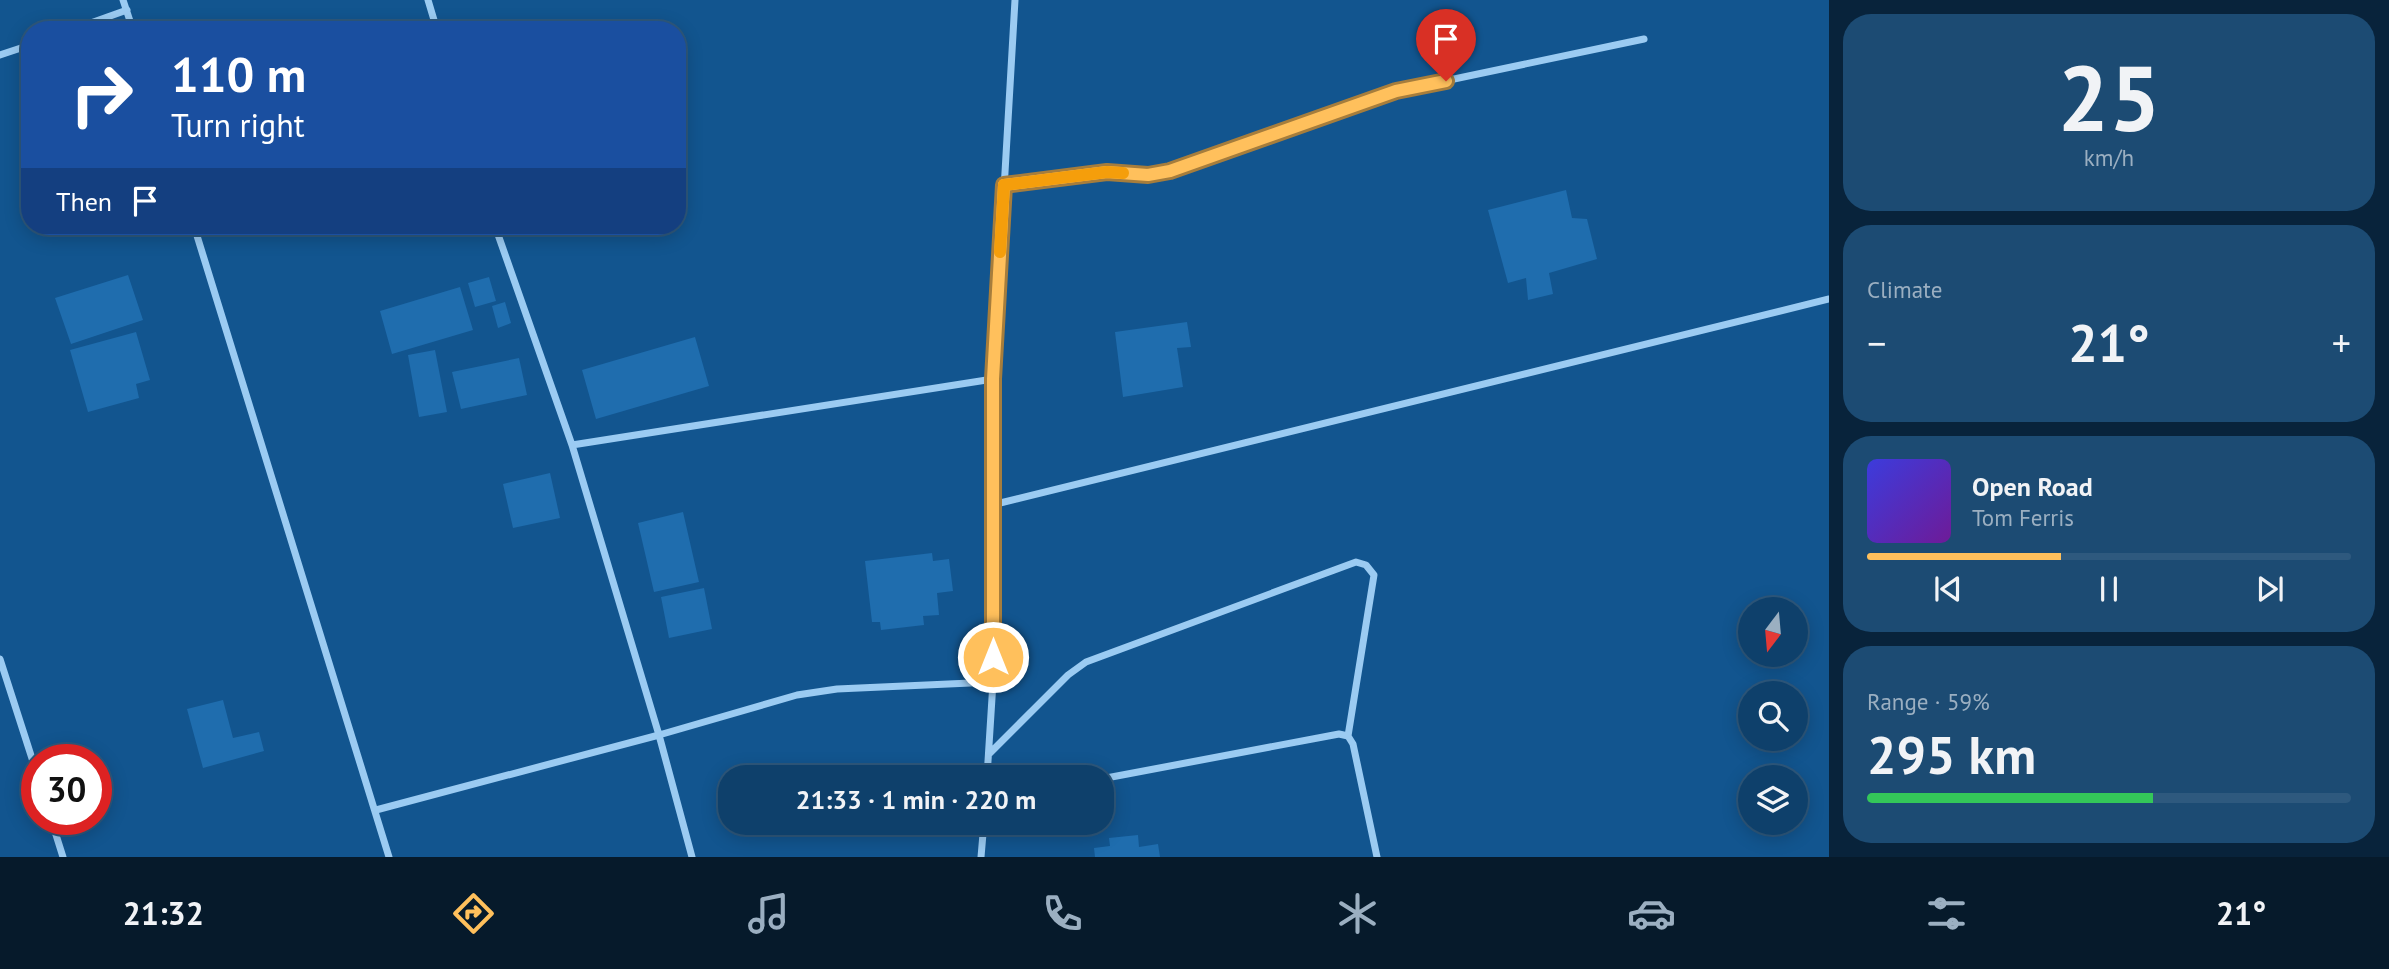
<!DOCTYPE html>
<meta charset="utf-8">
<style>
:root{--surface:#0e406b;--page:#1c4b73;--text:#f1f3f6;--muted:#9bafc1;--line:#2e597e;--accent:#ffc05c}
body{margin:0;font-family:"PT Sans",sans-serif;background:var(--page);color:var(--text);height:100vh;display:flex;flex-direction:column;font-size:26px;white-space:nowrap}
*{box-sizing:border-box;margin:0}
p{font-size:23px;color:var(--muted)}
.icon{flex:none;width:38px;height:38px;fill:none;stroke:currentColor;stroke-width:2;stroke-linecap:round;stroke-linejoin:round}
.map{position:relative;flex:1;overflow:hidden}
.panel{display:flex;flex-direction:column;gap:14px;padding:14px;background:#08233b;width:560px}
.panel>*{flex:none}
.top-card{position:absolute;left:21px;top:21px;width:665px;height:214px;border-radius:28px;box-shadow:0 4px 18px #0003,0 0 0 2px var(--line);background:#1a4fa0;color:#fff;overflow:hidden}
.needle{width:46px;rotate:196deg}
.controls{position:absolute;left:1738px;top:597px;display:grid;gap:14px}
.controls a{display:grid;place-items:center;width:70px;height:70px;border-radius:50%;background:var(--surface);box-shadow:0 4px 18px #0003,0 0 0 2px var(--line);font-size:35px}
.speed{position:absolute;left:21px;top:744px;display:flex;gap:14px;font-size:35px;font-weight:700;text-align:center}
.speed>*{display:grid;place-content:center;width:91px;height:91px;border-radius:50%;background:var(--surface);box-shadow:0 4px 18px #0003,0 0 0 2px var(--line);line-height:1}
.speed .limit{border:10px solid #d22;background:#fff;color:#111}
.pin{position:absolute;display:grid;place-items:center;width:60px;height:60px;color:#fff;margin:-72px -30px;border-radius:50% 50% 50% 0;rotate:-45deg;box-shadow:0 0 7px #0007}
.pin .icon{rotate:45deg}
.me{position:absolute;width:77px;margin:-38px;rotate:0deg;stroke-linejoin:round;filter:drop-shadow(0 0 5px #0008)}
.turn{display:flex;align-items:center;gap:24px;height:147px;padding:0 35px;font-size:32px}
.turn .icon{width:91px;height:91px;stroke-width:2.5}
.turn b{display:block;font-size:49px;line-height:60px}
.then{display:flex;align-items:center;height:66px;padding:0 35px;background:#0003;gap:14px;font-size:26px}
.big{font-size:52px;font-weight:800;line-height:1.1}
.panel .tile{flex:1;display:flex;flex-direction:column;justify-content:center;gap:10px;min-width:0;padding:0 24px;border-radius:28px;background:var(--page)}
.panel .dial{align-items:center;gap:0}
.dial b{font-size:91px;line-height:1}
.song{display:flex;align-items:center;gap:21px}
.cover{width:84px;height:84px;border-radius:10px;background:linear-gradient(135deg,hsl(240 70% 55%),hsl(280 70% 35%))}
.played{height:7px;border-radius:4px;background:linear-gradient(90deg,var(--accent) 40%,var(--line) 40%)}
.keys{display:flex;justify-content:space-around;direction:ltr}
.heat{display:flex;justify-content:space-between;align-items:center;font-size:38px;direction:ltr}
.charge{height:10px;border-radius:5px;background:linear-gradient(90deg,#34c759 59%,var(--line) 0)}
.trip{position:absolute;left:718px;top:765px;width:396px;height:70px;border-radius:28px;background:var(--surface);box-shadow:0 4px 18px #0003,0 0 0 2px var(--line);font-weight:800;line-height:70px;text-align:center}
.dock{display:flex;height:112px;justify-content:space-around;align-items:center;background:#061a2b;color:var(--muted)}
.dock .icon{width:49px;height:49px}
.dock .selected{color:var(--accent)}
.dock b{font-size:32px;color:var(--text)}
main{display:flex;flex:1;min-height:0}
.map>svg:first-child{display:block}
.building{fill:#1f6dae}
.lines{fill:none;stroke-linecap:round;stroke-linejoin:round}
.street{stroke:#9bcbf2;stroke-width:7}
.route-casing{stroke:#a67d3c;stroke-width:18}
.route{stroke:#ffc05c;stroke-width:12}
.slow{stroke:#f59e0b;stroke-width:12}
</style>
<main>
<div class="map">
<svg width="1829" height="857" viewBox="0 0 1829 857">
<rect width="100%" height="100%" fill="#12558f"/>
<path class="building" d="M1566 190 1572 218 1587 219 1597 259 1549 273 1553 294 1528 300 1526 278 1508 283 1488 210Z
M128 275 143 320 71 344 55 298Z
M489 277 496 301 475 307 468 283Z
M460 287 473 330 392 354 380 311Z
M505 302 511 323 498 328 492 306Z
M1187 322 1191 347 1177 348 1183 387 1123 397 1115 332Z
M136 332 150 380 136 384 139 398 88 412 70 350Z
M695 337 709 386 596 419 582 370Z
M435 350 447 412 419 417 408 355Z
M519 358 527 395 461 409 452 372Z
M550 473 560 518 513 528 503 484Z
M683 512 699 582 654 592 638 523Z
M932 553 933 561 949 559 953 591 937 593 939 615 923 616 924 625 881 630 880 622H872L865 561Z
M704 588 712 629 669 638 661 597Z
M223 700 233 738 259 732 264 751 203 768 187 709Z
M1138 835 1139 847 1158 844 1160 857H1095L1094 848 1110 846 1109 838Z"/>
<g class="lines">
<path class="street" d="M123 0 133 30
M428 0 437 30
M71 30 127 10
M0 55 30 45
M1004 185 1107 171 1148 175 1170 171 1397 91 1644 39
M194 226 389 857
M495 226 572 445 659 735 692 857
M572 445 993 379
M992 505 1829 299
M0 659 37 774
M990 753 1068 675 1086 662 1356 562 1366 565 1374 575 1348 736 1353 744 1377 857
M987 777 993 682V379L1015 0
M1101 779 1339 734 1348 736
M376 810 659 735 797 695 837 689 993 682
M51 819 63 857
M981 857 984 822"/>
</g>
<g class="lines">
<defs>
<path id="route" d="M993 657V379L1004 185 1107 172 1148 175 1170 171 1396 91 1446 81"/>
</defs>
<use href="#route" class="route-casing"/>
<use href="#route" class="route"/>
<path class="slow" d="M1000 252 1004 185 1107 172 1123 173"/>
</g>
</svg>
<div class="controls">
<a><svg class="needle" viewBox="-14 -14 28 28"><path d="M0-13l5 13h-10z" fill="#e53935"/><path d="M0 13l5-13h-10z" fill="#9bafc1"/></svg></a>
<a><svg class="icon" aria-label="search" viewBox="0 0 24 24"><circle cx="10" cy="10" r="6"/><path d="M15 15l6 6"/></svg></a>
<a><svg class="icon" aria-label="layers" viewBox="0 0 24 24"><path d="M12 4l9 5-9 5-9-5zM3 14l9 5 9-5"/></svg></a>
</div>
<div class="speed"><div class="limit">30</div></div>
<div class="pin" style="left:1446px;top:81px;background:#d93025"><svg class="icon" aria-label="arrive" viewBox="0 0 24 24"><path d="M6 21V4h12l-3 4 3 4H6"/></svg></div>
<svg class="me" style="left:993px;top:657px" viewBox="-20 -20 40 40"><circle r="17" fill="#ffc05c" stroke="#fff" stroke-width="3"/><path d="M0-11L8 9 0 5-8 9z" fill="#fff"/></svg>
<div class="trip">21:33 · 1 min · 220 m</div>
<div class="top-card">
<div class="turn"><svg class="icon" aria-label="right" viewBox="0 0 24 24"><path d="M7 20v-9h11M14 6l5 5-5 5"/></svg><div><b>110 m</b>Turn right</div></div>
<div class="then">Then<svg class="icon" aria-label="arrive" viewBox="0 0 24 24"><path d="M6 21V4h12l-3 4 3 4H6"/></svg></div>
</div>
</div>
<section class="panel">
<div class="tile dial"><b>25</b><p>km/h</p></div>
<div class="tile"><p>Climate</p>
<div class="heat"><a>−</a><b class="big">21°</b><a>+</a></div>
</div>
<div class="tile">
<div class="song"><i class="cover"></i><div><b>Open Road</b><p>Tom Ferris</p></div></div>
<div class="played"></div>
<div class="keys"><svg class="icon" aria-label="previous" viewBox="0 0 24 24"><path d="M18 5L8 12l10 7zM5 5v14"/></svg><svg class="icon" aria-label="pause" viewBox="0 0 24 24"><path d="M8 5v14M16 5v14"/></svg><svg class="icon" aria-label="next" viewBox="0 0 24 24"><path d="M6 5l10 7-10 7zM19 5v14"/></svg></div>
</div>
<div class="tile"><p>Range · 59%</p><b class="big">295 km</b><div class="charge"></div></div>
</section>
</main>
<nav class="dock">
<b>21:32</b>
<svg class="icon selected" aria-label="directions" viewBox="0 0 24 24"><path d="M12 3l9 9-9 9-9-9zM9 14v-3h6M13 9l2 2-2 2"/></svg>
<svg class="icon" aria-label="music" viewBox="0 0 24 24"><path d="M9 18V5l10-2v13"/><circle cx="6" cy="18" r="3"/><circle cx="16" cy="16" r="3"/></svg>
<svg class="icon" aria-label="phone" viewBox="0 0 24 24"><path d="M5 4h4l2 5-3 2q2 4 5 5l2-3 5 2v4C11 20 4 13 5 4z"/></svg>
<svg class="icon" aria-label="climate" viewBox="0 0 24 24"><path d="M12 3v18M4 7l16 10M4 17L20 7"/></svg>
<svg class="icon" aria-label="car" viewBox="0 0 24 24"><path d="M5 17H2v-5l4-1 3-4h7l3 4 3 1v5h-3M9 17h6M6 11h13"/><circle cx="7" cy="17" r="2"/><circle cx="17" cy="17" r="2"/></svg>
<svg class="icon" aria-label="filters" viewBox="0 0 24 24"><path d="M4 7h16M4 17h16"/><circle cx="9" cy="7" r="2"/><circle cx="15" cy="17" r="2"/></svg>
<b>21°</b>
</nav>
